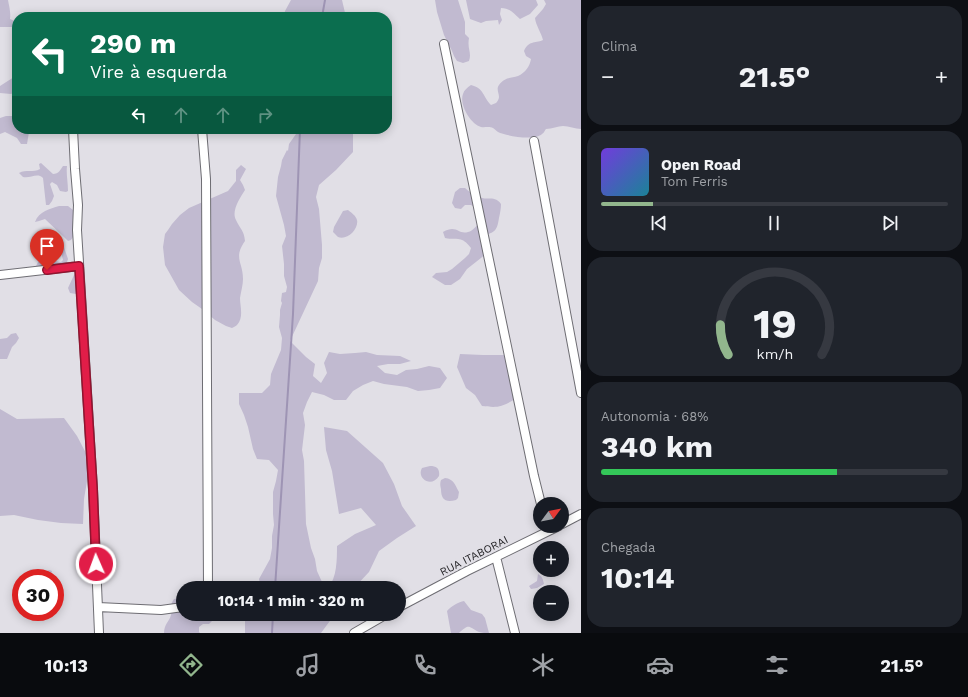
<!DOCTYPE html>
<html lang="pt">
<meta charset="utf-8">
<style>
:root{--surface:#171b24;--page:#20242c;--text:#f1f3f6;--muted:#9ea1a6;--line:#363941;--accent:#92b68d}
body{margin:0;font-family:"Work Sans",sans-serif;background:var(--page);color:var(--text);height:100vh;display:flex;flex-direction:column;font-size:15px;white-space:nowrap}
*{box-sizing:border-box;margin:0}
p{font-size:13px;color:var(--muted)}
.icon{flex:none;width:22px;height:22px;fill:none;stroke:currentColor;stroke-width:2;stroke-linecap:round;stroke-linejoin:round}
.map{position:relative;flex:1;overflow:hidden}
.panel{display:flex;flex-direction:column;gap:6px;padding:6px;background:#0d0f14;width:387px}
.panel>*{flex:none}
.guide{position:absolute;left:12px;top:12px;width:380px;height:122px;border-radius:16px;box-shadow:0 2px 10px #0003;background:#0b6e4f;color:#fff;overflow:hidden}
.needle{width:26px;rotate:58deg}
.fabs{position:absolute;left:533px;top:497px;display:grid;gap:8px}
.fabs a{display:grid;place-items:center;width:36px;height:36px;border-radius:50%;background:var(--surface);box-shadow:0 2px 10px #0003;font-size:20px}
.speed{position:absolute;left:12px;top:569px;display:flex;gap:8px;font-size:20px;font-weight:700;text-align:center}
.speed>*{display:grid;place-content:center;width:52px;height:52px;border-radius:50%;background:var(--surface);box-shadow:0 2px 10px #0003;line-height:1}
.speed .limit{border:6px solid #d22;background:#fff;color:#111}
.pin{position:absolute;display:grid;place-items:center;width:34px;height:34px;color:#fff;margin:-41px -17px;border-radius:50% 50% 50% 0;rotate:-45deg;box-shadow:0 0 4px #0007}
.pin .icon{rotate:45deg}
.me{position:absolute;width:44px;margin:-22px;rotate:358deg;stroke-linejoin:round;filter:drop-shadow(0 0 3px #0008)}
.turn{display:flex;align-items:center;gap:14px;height:84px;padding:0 12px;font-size:18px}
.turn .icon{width:52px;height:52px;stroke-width:2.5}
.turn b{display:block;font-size:28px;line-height:34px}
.lanes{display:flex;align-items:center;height:38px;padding:0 12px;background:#0003;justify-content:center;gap:20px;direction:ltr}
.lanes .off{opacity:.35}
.big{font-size:30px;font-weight:700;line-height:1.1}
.panel .widget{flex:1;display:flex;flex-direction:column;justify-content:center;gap:6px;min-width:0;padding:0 14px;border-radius:16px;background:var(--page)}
.panel .dial{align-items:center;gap:0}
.dial svg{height:104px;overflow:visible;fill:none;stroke:var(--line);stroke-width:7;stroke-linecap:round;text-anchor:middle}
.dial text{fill:var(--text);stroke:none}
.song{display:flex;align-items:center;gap:12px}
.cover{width:48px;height:48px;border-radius:6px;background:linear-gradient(135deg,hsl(260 70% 55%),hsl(190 70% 35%))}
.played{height:4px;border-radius:2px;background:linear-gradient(90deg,var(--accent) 15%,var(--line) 15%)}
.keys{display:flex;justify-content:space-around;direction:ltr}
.heat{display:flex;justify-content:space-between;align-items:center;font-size:22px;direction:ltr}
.charge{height:6px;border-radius:3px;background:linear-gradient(90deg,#34c759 68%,var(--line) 0)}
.trip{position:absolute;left:176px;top:581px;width:230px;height:40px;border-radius:20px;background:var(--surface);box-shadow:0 2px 10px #0003;font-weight:700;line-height:40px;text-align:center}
.menu{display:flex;height:64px;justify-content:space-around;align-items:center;background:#090b0e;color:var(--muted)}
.menu .icon{width:28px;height:28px}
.menu .active{color:var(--accent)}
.menu b{font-size:18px;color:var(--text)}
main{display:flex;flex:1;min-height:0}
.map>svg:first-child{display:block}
.green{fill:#c1bad0}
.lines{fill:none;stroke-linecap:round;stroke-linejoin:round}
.stream{stroke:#9e94b4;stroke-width:2}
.minor-casing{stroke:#6e6d73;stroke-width:10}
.minor{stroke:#fff;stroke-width:8}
.route-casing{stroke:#92132f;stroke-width:10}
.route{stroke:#e11d48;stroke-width:7}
.labels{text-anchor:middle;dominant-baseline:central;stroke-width:4;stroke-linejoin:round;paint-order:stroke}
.street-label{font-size:11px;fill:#212023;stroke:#e1dfe6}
</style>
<main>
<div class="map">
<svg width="581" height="633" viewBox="0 0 581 633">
<rect width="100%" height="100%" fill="#e1dfe6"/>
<path class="green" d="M0 0H8C9 6 11 12 10 19L17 22V28L14 27H0Z
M291 0H342L346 17H284L285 11Z
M435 0H458L465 22V34L469 38C467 49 472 52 469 61L463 63 457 61 454 56 452 51 444 35 437 12Z
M466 0H536L538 5 530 14 520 19C513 13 510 8 501 8L500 14 502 20 499 25 498 20 486 21 481 23 470 19Z
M544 0H581V129C575 129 569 126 563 126 558 126 552 129 546 129 545 130 544 133 542 134 535 141 506 136 498 132 496 131 495 129 493 128 489 126 484 128 481 127 470 124 459 104 463 94 464 90 467 88 471 85 484 88 483 97 491 105L496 103C497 102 499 99 499 97 499 93 496 89 499 85 505 77 511 78 518 76 525 73 530 66 531 59L526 56 524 51C529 40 534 44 543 40 541 32 536 26 535 18L543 9 546 4Z
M14 77H17V91L11 94 0 93V86Z
M6 116H17V129H30L29 132 27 144H21L17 138 5 132 0 134V118Z
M297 129H353V152L336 170 319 185 316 197 319 209 322 245V258L319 268 318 281 290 341 306 357 315 364 313 376 321 383 327 373 324 363 329 352 340 354 355 353 366 352 377 355 400 356 411 361 400 364H388L377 366 385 373 397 375 406 370 417 369 429 366 440 368 447 378 440 388 429 390 418 391 407 387 384 384 373 381 363 385 353 391 346 400H334L324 395 312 392 307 402 303 413 305 425 302 450 304 461 306 524 311 548 315 559 317 571 322 582 316 588H261L259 579 270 559 272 548V536L274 525 273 514V492L276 481 278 470 269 460 257 459 253 449 248 427 244 415 239 404V393H262L270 385 271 374 281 350 282 338 279 327 280 315V310L282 303 281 301 282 293 286 292 287 287 284 276V264L282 246 286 236 284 225 276 196 278 177 281 166 282 160 287 150 288 151 289 144 296 134Z
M41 163 53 174C59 174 60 170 63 166H67C66 174 68 182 68 191L66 192 60 191 57 185 52 182 50 184 54 196 52 201 49 205H46L43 178C37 172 30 179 23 177L19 173C26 169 33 173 40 169L39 164Z
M241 165 246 169 240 180 243 185 245 190C240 198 231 211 236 220 240 229 244 230 245 241 233 258 243 262 243 279 243 285 241 291 240 298 240 306 244 318 237 325 236 326 234 327 232 328L226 326 215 320 202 309 192 302 179 290 165 265 163 247 165 234 168 230 172 224 180 215 189 208 228 191 236 181V170Z
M460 188H465C469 192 474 195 480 197 488 201 494 195 501 204 501 209 500 213 499 218 497 231 495 232 483 236L480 241 490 250 481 258 467 269 460 279 451 285H445L432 277 436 273 447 272 452 269 465 258 469 254 471 248C461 235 459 241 445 238L443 232C457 224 458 235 468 232 473 231 477 225 480 222L476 208 471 205H465L461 209 455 208 452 203 455 192Z
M59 206H68L73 210C73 213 73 215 73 217 72 226 77 233 71 240L68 241 66 239 45 219 39 221 35 222C39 211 50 209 59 206Z
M348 210C352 213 356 216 357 220 359 229 347 241 338 237 337 236 334 233 333 232L334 227 343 211Z
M61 246 64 247 68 259 66 265 35 268 38 262 49 260 61 262 63 260 60 248Z
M75 274 77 290 76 294 70 293 68 288 74 275Z
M16 333 19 338 16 343 12 347 7 359H0V339L7 338 11 334Z
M460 354 483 355H505L511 385 515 399C502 407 498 408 482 406L475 395 466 388 457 367Z
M0 409 17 419 64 418 77 436 88 457 87 481 84 499 83 524 61 523 38 520 14 515 0 516Z
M324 427 347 431 383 463 394 484 402 506 416 526 397 538 379 551 369 572 354 588H328C337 578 337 559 337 546L355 534 376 525 361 508 339 514 332 471 326 450Z
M430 466C437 466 440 469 439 476 432 488 416 479 422 468Z
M445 478C454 479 455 485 459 492L458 498 456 500C445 503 441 499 441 489 440 485 440 483 441 480Z
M31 569 41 576H44L47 571 49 570 52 571 49 578H29C27 574 27 572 31 569Z
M538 574C543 577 543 580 544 584L537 588 531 589 529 586 537 581Z
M179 598 183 599V614H203L213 620 209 624H203L199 627V632L200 633H164C164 624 169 622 171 615 173 608 169 606 174 599Z
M464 601 471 610 482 614 485 618 489 633C486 633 482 633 479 632 468 627 470 623 459 633H451L447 611C451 606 459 602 464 601Z
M245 614H335L321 633H245Z"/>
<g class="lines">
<path class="stream" d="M322 17 325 0
M275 588 293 314 300 129
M272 633 273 614"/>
<defs>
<path id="minor" d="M444 44 534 476 541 504
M73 129 75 169 78 205 77 230 93 489 99 633
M202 129 206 179 208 588
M534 141 581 393
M0 275 79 266
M562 524 581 514
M496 557 515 633
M98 607 161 610 183 607
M399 607 467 571 559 526
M354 633 387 614"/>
</defs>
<use href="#minor" class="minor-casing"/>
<use href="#minor" class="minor"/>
</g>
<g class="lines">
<defs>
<path id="route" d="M47 270 79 266 93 489 96 564"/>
</defs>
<use href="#route" class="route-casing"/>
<use href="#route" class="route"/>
</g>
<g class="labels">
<g class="street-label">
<text transform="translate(474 556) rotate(-27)">RUA ITABORAI</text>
</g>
</g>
</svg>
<div class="fabs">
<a><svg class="needle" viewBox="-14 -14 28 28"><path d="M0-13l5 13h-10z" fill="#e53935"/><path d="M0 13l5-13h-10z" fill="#9ea1a6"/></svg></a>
<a>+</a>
<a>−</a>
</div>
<div class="speed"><div class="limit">30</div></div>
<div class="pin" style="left:47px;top:270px;background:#d93025"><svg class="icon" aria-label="arrive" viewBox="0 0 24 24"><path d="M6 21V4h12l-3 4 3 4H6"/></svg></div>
<svg class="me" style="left:96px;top:564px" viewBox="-20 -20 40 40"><circle r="17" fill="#e11d48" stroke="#fff" stroke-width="3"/><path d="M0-11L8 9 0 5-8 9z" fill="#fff"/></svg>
<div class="trip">10:14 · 1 min · 320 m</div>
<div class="guide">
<div class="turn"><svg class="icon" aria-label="left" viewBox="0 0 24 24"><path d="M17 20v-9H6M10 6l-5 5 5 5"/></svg><div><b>290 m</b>Vire à esquerda</div></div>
<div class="lanes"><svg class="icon" aria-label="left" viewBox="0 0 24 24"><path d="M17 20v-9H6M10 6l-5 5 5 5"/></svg><svg class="icon off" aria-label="ahead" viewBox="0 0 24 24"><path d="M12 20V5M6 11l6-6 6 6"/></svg><svg class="icon off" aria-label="ahead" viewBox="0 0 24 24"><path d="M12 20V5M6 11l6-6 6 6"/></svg><svg class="icon off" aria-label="right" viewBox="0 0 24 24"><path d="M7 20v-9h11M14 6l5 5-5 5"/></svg></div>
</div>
</div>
<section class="panel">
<div class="widget"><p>Clima</p>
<div class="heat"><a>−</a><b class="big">21.5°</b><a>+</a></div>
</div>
<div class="widget">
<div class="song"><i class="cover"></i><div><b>Open Road</b><p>Tom Ferris</p></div></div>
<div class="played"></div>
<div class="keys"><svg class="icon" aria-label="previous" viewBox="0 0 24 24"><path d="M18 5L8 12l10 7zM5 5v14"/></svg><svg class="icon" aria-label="pause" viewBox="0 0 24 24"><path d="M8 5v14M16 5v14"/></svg><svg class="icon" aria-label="next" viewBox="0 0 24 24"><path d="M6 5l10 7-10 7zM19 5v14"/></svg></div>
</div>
<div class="widget dial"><svg viewBox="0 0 100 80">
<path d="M14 69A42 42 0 1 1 86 69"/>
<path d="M14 69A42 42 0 0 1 8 46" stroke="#92b68d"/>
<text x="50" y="56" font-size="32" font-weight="700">19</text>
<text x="50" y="72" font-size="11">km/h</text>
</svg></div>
<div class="widget"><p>Autonomia · 68%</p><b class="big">340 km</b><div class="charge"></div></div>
<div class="widget"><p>Chegada</p><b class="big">10:14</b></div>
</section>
</main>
<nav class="menu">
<b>10:13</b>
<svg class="icon active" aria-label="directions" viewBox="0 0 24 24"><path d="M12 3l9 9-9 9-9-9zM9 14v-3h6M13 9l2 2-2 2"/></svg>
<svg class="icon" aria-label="music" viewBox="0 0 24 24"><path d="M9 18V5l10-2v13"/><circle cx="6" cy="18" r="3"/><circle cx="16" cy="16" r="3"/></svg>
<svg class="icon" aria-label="phone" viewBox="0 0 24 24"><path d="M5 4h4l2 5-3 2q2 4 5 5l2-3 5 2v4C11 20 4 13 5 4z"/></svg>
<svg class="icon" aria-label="climate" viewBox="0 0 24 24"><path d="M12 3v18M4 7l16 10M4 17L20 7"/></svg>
<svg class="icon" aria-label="car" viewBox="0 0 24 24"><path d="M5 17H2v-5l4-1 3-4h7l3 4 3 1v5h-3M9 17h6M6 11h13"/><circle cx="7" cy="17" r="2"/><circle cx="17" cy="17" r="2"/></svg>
<svg class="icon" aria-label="filters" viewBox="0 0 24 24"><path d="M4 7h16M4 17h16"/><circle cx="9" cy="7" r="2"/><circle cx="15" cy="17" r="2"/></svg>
<b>21.5°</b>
</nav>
